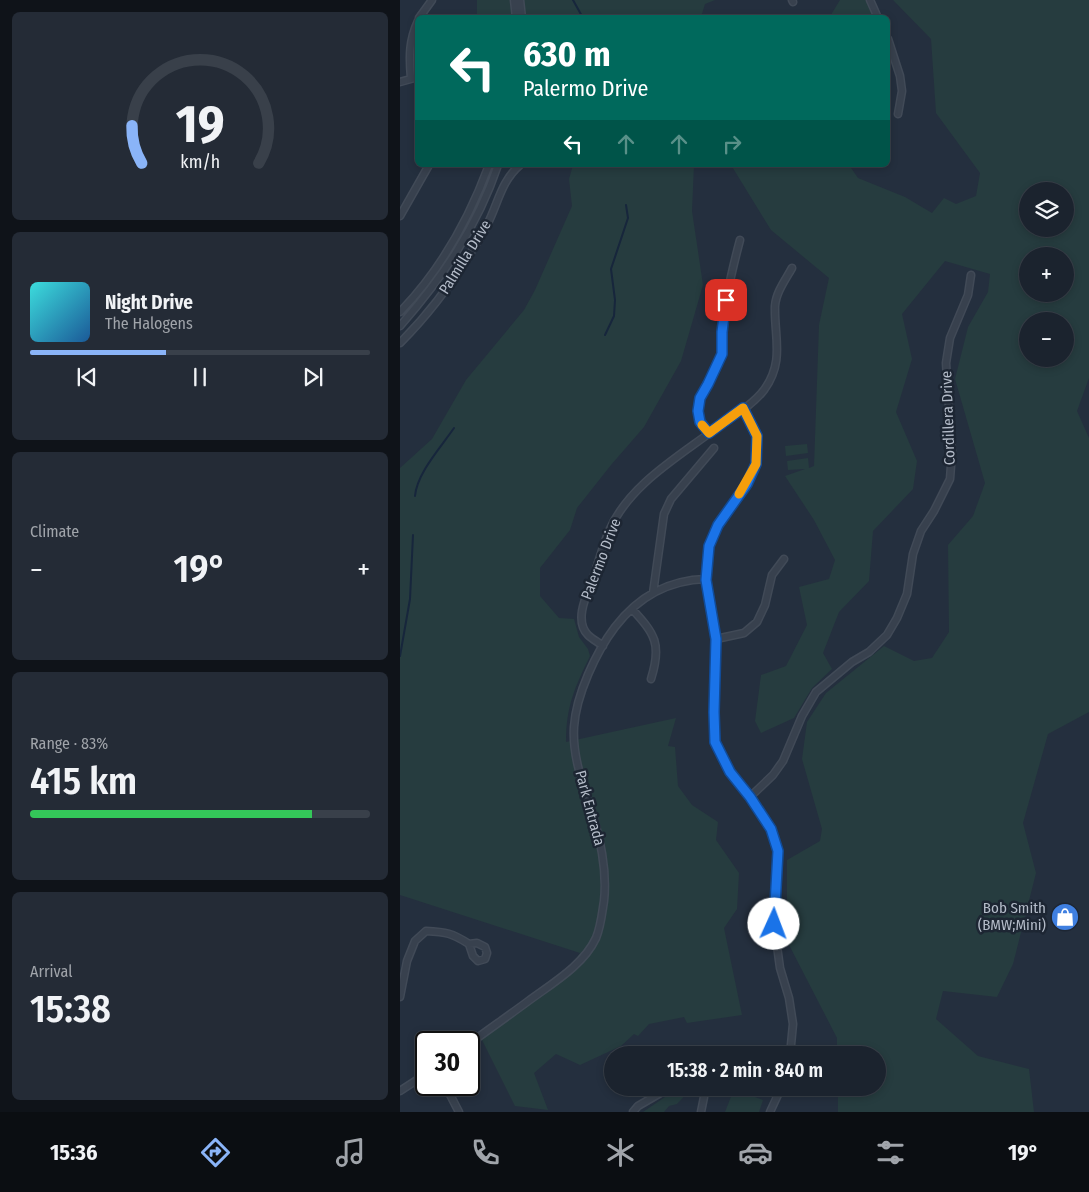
<!DOCTYPE html>
<meta charset="utf-8">
<style>
:root{--surface:#1b232e;--page:#242b36;--text:#f1f3f6;--muted:#a0a4aa;--line:#39404a;--accent:#8ab4f8}
body{margin:0;font-family:"Fira Sans Condensed",sans-serif;background:var(--page);color:var(--text);height:100vh;display:flex;flex-direction:column;font-size:19px;white-space:nowrap}
*{box-sizing:border-box;margin:0}
p{font-size:16px;color:var(--muted)}
.icon{flex:none;width:28px;height:28px;fill:none;stroke:currentColor;stroke-width:2;stroke-linecap:round;stroke-linejoin:round}
.map{position:relative;flex:1;overflow:hidden}
.panel{display:flex;flex-direction:column;gap:12px;padding:12px;background:#0f1319;width:400px}
.panel>*{flex:none}
.hud{position:absolute;left:15px;top:15px;width:475px;height:152px;border-radius:8px;box-shadow:0 2px 8px #0003,0 0 0 1px var(--line);background:#00695c;color:#fff;overflow:hidden}
.buttons{position:absolute;left:619px;top:182px;display:grid;gap:10px}
.buttons a{display:grid;place-items:center;width:55px;height:55px;border-radius:50%;background:var(--surface);box-shadow:0 2px 8px #0003,0 0 0 1px var(--line);font-size:25px}
.speed{position:absolute;left:15px;top:1031px;display:flex;gap:10px;font-size:25px;font-weight:700;text-align:center}
.speed>*{display:grid;place-content:center;width:65px;height:65px;border-radius:50%;background:var(--surface);box-shadow:0 2px 8px #0003,0 0 0 1px var(--line);line-height:1}
.speed .limit{border:2px solid #111;border-radius:8px;background:#fff;color:#111}
.pin{position:absolute;display:grid;place-items:center;width:42px;height:42px;color:#fff;margin:-21px;border-radius:10px;box-shadow:0 2px 8px #0006}
.me{position:absolute;width:55px;margin:-28px;rotate:2deg;stroke-linejoin:round;filter:drop-shadow(0 0 4px #0008)}
.turn{display:flex;align-items:center;gap:18px;height:105px;padding:0 25px;font-size:22px}
.turn .icon{width:65px;height:65px;stroke-width:2.5}
.turn b{display:block;font-size:35px;line-height:42px}
.lanes{display:flex;align-items:center;height:48px;padding:0 25px;background:#0003;justify-content:center;gap:25px;direction:ltr}
.lanes .off{opacity:.35}
.big{font-size:38px;font-weight:600;line-height:1.1}
.panel .widget{flex:1;display:flex;flex-direction:column;justify-content:center;gap:8px;min-width:0;padding:0 18px;border-radius:8px;background:var(--page)}
.panel .dial{align-items:center;gap:0}
.dial svg{height:130px;overflow:visible;fill:none;stroke:var(--line);stroke-width:7;stroke-linecap:round;text-anchor:middle}
.dial text{fill:var(--text);stroke:none}
.song{display:flex;align-items:center;gap:15px}
.cover{width:60px;height:60px;border-radius:8px;background:linear-gradient(135deg,hsl(180 70% 55%),hsl(210 70% 35%))}
.played{height:5px;border-radius:2px;background:linear-gradient(90deg,var(--accent) 40%,var(--line) 40%)}
.keys{display:flex;justify-content:space-around;direction:ltr}
.heat{display:flex;justify-content:space-between;align-items:center;font-size:28px;direction:ltr}
.charge{height:8px;border-radius:4px;background:linear-gradient(90deg,#34c759 83%,var(--line) 0)}
.trip{position:absolute;left:204px;top:1046px;width:282px;height:50px;border-radius:25px;background:var(--surface);box-shadow:0 2px 8px #0003,0 0 0 1px var(--line);font-weight:600;line-height:50px;text-align:center}
.tab-bar{display:flex;height:80px;justify-content:space-around;align-items:center;background:#0b0e12;color:var(--muted)}
.tab-bar .icon{width:35px;height:35px}
.tab-bar .on{color:var(--accent)}
.tab-bar b{font-size:22px;color:var(--text)}
main{display:flex;flex:1;min-height:0}
.map>svg:first-child{display:block}
.green{fill:#263c3f;fill-rule:evenodd}
.lines{fill:none;stroke-linecap:round;stroke-linejoin:round}
.stream{stroke:#17263c;stroke-width:2}
.minor-casing{stroke:#414a57;stroke-width:9}
.minor{stroke:#38414e;stroke-width:6}
.route-casing{stroke:#114b97;stroke-width:12}
.route{stroke:#1a73e8;stroke-width:9}
.slow{stroke:#f59e0b;stroke-width:9}
.labels{text-anchor:middle;dominant-baseline:central;stroke-width:5;stroke-linejoin:round;paint-order:stroke}
.street-label{font-size:15px;fill:#b4bcc9;stroke:#1d2633}
.poi-label{font-size:15px;fill:#b4bcc9;stroke:#1d2633;text-anchor:end}
</style>
<main>
<section class="panel">
<div class="widget dial"><svg viewBox="0 0 100 80">
<path d="M14 69A42 42 0 1 1 86 69"/>
<path d="M14 69A42 42 0 0 1 8 46" stroke="#8ab4f8"/>
<text x="50" y="56" font-size="32" font-weight="700">19</text>
<text x="50" y="72" font-size="11">km/h</text>
</svg></div>
<div class="widget">
<div class="song"><i class="cover"></i><div><b>Night Drive</b><p>The Halogens</p></div></div>
<div class="played"></div>
<div class="keys"><svg class="icon" aria-label="previous" viewBox="0 0 24 24"><path d="M18 5L8 12l10 7zM5 5v14"/></svg><svg class="icon" aria-label="pause" viewBox="0 0 24 24"><path d="M8 5v14M16 5v14"/></svg><svg class="icon" aria-label="next" viewBox="0 0 24 24"><path d="M6 5l10 7-10 7zM19 5v14"/></svg></div>
</div>
<div class="widget"><p>Climate</p>
<div class="heat"><a>−</a><b class="big">19°</b><a>+</a></div>
</div>
<div class="widget"><p>Range · 83%</p><b class="big">415 km</b><div class="charge"></div></div>
<div class="widget"><p>Arrival</p><b class="big">15:38</b></div>
</section>
<div class="map">
<svg width="689" height="1112" viewBox="0 0 689 1112">
<rect width="100%" height="100%" fill="#242f3e"/>
<path class="green" d="M77 0H315L305 4 301 17 77 18Z
M440 0H469L475 18H429Z
M493 0H689V378L677 411 689 438V712L648 734 623 823 636 873 613 964 597 997 543 991 536 1019 578 1056 629 1069 634 1112H438V1088H478V1055H437V1038L387 941V860L420 841 422 829 402 759 407 722 426 693 484 646 514 661 532 658 549 632 548 545 573 516 585 483 555 379 568 327 588 292 590 274 545 261 502 314 512 359 496 412 517 461 513 489 473 531 469 581 439 612 423 653 432 669 412 688 394 718 361 733 355 721 361 675 386 666 407 625 399 587 429 579 435 560 414 520 385 476 405 469 388 470 387 461 408 458 409 468 414 466 419 325 429 278 371 230 331 165H449L458 178 505 197 532 213 544 198 556 204 576 196 580 173 536 113 531 39ZM628 191H665V229H628ZM628 256H665V294H628ZM628 321H665V359H628Z
M173 165H294L292 211 303 285 281 361 244 427 211 465 177 508 170 530 140 568V596L159 618 174 619 179 637 188 649 190 656C175 687 166 706 166 742L276 718 268 746 275 747 278 786 292 805 318 822 316 840 339 873 337 909 324 928 342 1015 287 1023 284 1017 249 1024 238 1036 234 1034 221 1046 180 1065 156 1054 134 1073 148 1110 115 1106 80 1036 162 977 180 953 0 895V468L32 439 66 380 124 310 135 290 172 206 169 179Z
M407 444 408 453 386 456 385 446Z
M292 1088 277 1104 269 1106 264 1112H243L265 1097Z
M334 1089 363 1100 359 1112H325Z"/>
<g class="lines">
<path class="stream" d="M173 0 183 18
M205 335 214 316 215 300 211 269 228 218 226 205
M15 496C17 473 41 447 54 428
M0 656 10 599 13 535"/>
<defs>
<path id="minor" d="M114 0 116 18
M120 0 122 18
M392 0 393 2
M470 0 478 18
M19 18 32 0
M488 39 500 76 502 91 498 114
M11 78C9 57 9 40 18 21
M0 82 18 77
M0 216 29 165
M0 312C40 271 69 219 89 165
M0 326C43 277 77 227 98 165
M0 343C35 308 63 268 87 225 98 204 101 181 120 165
M343 408 357 437V464L347 484 318 525 309 546 306 579 316 639 314 713 315 743 330 773 350 797 371 829 377 851 374 924 380 968 389 998 393 1024 390 1055
M309 433C304 426 297 419 298 410 299 390 319 372 322 353 323 346 321 338 322 330 325 299 332 270 340 240
M253 593 264 514 271 499 314 448
M232 609C255 634 262 644 251 679
M316 639 344 633 357 622 365 605 372 575 384 559
M203 646C198 642 192 639 188 635 174 621 186 596 192 581 198 565 202 547 209 531 228 487 273 460 311 432 327 420 352 406 364 390 385 361 374 337 375 306 376 292 386 279 392 268
M350 797 373 775 383 761 402 716 416 692 452 662 469 652 487 635 497 618 507 594 513 554 521 531 534 511 550 479 552 452 546 363 550 338 568 295 571 275
M0 997 7 961 15 941 26 931C46 932 52 933 69 944L73 956 78 961 85 959 87 953 85 947 77 943 69 944
M69 1044C88 1030 108 1016 127 1002 151 984 183 966 196 938 201 926 202 913 204 901 207 873 202 846 194 819 185 789 172 759 174 727 176 695 196 652 215 627 238 597 269 580 306 579
M45 1085 59 1112
M0 1091 26 1074
M233 1112 238 1106 269 1088
M301 1112 304 1097 303 1088
M370 1112 381 1088"/>
</defs>
<use href="#minor" class="minor-casing"/>
<use href="#minor" class="minor"/>
</g>
<g class="lines">
<defs>
<path id="route" d="M326 300 322 332V354L308 384 300 398 298 411 300 422 309 433 343 408 357 436 356 464 347 484 318 525 309 546 306 580 316 639 314 712 315 742 330 772 350 797 371 829 378 851 374 924"/>
</defs>
<use href="#route" class="route-casing"/>
<use href="#route" class="route"/>
<path class="slow" d="M302 425 309 433 343 408 357 436 356 464 339 494"/>
</g>
<defs>
<symbol id="shop-disc" viewBox="-11 -11 22 22"><circle r="9.5" fill="#3f7fe0" stroke="#1d2633"/><path d="M-5-2.5h2.3a2.7 3.5 0 0 1 5.4 0H5L5.5 6h-11ZM-1.5-2.5h3a1.5 2.3 0 0 0-3 0Z" fill="#fff"/></symbol>
</defs>
<g fill-rule="evenodd">
<use href="#shop-disc" x="649" y="901" width="32" height="32"/>
</g>
<g class="labels">
<g class="street-label">
<text transform="translate(65 257) rotate(-58)">Palmilla Drive</text>
<text transform="translate(548 418) rotate(-92)">Cordillera Drive</text>
<text transform="translate(201 559) rotate(-69)">Palermo Drive</text>
<text transform="translate(190 808) rotate(75)">Park Entrada</text>
</g>
<g class="poi-label">
<text x="646" y="908">Bob Smith<tspan x="646" dy="17">(BMW;Mini)</tspan></text>
</g>
</g>
</svg>
<div class="buttons">
<a><svg class="icon" aria-label="layers" viewBox="0 0 24 24"><path d="M12 4l9 5-9 5-9-5zM3 14l9 5 9-5"/></svg></a>
<a>+</a>
<a>−</a>
</div>
<div class="speed"><div class="limit">30</div></div>
<div class="pin" style="left:326px;top:300px;background:#d93025"><svg class="icon" aria-label="arrive" viewBox="0 0 24 24"><path d="M6 21V4h12l-3 4 3 4H6"/></svg></div>
<svg class="me" style="left:374px;top:924px" viewBox="-20 -20 40 40"><circle r="19" fill="#fff"/><path d="M0-13L10 11 0 6-10 11z" fill="#1a73e8"/></svg>
<div class="trip">15:38 · 2 min · 840 m</div>
<div class="hud">
<div class="turn"><svg class="icon" aria-label="left" viewBox="0 0 24 24"><path d="M17 20v-9H6M10 6l-5 5 5 5"/></svg><div><b>630 m</b>Palermo Drive</div></div>
<div class="lanes"><svg class="icon" aria-label="left" viewBox="0 0 24 24"><path d="M17 20v-9H6M10 6l-5 5 5 5"/></svg><svg class="icon off" aria-label="ahead" viewBox="0 0 24 24"><path d="M12 20V5M6 11l6-6 6 6"/></svg><svg class="icon off" aria-label="ahead" viewBox="0 0 24 24"><path d="M12 20V5M6 11l6-6 6 6"/></svg><svg class="icon off" aria-label="right" viewBox="0 0 24 24"><path d="M7 20v-9h11M14 6l5 5-5 5"/></svg></div>
</div>
</div>
</main>
<nav class="tab-bar">
<b>15:36</b>
<svg class="icon on" aria-label="directions" viewBox="0 0 24 24"><path d="M12 3l9 9-9 9-9-9zM9 14v-3h6M13 9l2 2-2 2"/></svg>
<svg class="icon" aria-label="music" viewBox="0 0 24 24"><path d="M9 18V5l10-2v13"/><circle cx="6" cy="18" r="3"/><circle cx="16" cy="16" r="3"/></svg>
<svg class="icon" aria-label="phone" viewBox="0 0 24 24"><path d="M5 4h4l2 5-3 2q2 4 5 5l2-3 5 2v4C11 20 4 13 5 4z"/></svg>
<svg class="icon" aria-label="climate" viewBox="0 0 24 24"><path d="M12 3v18M4 7l16 10M4 17L20 7"/></svg>
<svg class="icon" aria-label="car" viewBox="0 0 24 24"><path d="M5 17H2v-5l4-1 3-4h7l3 4 3 1v5h-3M9 17h6M6 11h13"/><circle cx="7" cy="17" r="2"/><circle cx="17" cy="17" r="2"/></svg>
<svg class="icon" aria-label="filters" viewBox="0 0 24 24"><path d="M4 7h16M4 17h16"/><circle cx="9" cy="7" r="2"/><circle cx="15" cy="17" r="2"/></svg>
<b>19°</b>
</nav>
